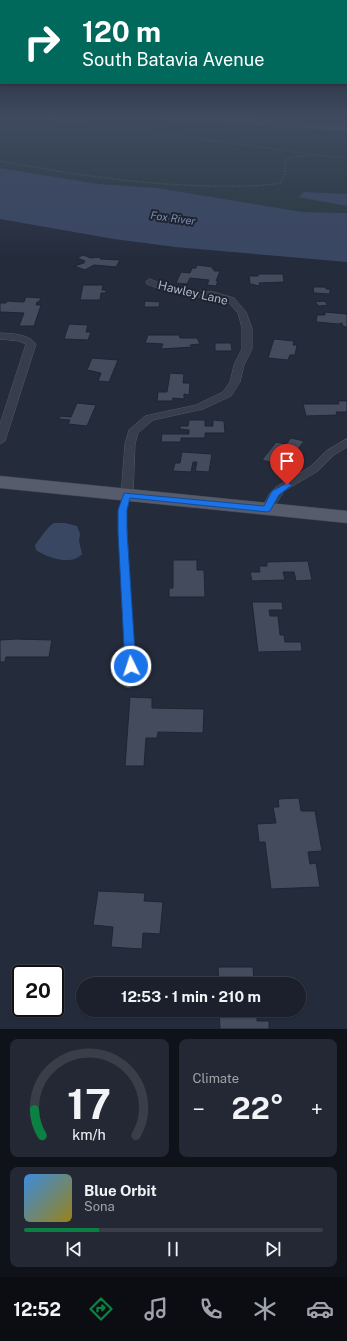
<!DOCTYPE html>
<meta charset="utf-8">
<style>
:root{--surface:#1b202c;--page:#242834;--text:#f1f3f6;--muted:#a0a3a9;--line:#393e48;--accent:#0b8043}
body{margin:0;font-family:"Public Sans",sans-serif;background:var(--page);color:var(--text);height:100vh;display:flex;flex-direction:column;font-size:15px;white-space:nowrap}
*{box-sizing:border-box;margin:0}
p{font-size:13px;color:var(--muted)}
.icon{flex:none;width:22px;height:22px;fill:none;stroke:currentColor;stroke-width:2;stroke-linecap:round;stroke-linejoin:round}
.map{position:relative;height:1029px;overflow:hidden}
.sheet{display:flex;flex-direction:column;gap:10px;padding:10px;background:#0f1218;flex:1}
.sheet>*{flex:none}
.guide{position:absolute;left:0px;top:0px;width:347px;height:84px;box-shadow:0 1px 3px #0004,0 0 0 1px var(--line);background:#00695c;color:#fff;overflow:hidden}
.speed{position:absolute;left:12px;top:965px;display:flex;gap:8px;font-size:20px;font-weight:700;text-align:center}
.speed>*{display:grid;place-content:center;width:52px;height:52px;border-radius:50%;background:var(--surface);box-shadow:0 1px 3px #0004,0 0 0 1px var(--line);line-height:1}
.speed .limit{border:2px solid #111;border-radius:6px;background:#fff;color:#111}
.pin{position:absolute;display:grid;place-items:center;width:34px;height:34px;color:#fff;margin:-41px -17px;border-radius:50% 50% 50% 0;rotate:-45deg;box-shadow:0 0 4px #0007}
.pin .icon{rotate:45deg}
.me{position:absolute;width:44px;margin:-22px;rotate:356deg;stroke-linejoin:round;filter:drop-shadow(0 0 3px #0008)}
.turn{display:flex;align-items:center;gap:14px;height:84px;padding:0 16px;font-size:18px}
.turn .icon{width:52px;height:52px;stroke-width:2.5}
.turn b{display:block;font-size:28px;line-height:34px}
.big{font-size:30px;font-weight:700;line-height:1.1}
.sheet .widget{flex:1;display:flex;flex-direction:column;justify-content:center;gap:6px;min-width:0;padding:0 14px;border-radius:8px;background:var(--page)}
.sheet .dial{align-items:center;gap:0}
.dial svg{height:104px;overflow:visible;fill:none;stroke:var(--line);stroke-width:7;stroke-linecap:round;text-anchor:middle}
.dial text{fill:var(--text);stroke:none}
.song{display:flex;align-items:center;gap:12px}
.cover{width:48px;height:48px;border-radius:6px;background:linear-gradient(135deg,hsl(210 70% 55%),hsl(50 70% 35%))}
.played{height:4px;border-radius:2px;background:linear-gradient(90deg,var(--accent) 25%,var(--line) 25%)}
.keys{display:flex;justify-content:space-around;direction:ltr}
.heat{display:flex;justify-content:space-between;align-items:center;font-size:22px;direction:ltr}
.sheet .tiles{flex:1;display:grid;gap:10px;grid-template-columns:1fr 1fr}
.widget:last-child{grid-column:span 2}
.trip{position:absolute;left:76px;top:977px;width:230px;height:40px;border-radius:20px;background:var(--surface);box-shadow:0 1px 3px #0004,0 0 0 1px var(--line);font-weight:700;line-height:40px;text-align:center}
.dock{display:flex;height:64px;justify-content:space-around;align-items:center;background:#0b0d12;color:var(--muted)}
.dock .icon{width:28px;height:28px}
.dock .current{color:var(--accent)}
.dock b{font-size:18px;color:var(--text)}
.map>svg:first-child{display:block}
.green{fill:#26373c}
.water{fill:#3a4763}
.building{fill:#434b5c;stroke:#1f2532}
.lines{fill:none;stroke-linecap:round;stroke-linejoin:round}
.lane-far1-casing{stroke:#535866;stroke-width:6}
.lane-casing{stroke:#535866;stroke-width:8}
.street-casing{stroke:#535866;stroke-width:1}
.secondary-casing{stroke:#535866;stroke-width:1}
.primary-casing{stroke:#414754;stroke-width:1}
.path{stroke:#445459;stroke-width:1.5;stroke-dasharray:1.5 1.5;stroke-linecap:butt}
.lane-far1{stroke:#383d4b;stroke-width:5.5}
.lane{stroke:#383d4b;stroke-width:7}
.street{fill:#383d4b;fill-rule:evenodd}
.secondary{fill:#464c5e;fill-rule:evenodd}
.primary{fill:#565c6b;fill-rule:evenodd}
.route{fill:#1a73e8;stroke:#114b97}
.labels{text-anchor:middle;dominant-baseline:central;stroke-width:4;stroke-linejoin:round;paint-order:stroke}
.far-water-label{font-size:11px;font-style:italic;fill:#7c8cad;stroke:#1d2330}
.street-label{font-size:12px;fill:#b3b8c6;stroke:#1d2330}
</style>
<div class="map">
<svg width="347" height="1029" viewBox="0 0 347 1029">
<rect width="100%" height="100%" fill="#242b3b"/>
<path class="green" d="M0 116H114L347 132V194L304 192 299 196 347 206V213L303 212 157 188 99 184 0 168Z
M214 116H347V125Z"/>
<path class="water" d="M0 168 99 184 157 188 303 212 347 213V262L175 247 114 239 0 219Z
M304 192 347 194V206L298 197Z
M54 523H65L77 526 80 534 79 541 82 554C72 566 48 558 36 550L35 545C41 538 46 528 54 523Z"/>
<path class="building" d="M83 255 91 258 101 257 100 259 120 260 116 267 94 265 85 270 74 266 84 263 85 261 77 258Z
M197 265 213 267 212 269H215L214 271H220L216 281H218L216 286 207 285 209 280 190 278 187 284 176 283 181 272 190 273 192 268H196Z
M258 274H283L284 282 259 283 260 286 250 284 249 276H258Z
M83 285H103L102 290H106V293H101L100 300H80Z
M313 287H326V289H330V294L314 293Z
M26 297 41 298 39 302H37L36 305H41L34 326H19L24 313 0 312V303H6L7 301 24 302Z
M145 301 160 302 159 307H144Z
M324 301 328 305 319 306 315 302Z
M325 312 347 314V328L342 325V323L338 324 316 322 317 315H325Z
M69 324 88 325 86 332H91L88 340 64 339Z
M148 335H179L180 338H197L200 344 190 345 192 347 161 349 163 344 145 343Z
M274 339 294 341 293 345H297L295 355H290L288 360 268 358Z
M215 343H231L232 351H215Z
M92 358 118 360 109 382 98 381 101 373 87 370Z
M170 373 184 374 183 383H190L189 395 184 394V399L173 398 172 401H157L158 392H167Z
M338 401H347V412H336L337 415 306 416 303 404H339Z
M77 403 96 405 87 426 68 424 70 420 59 419 60 416 71 417Z
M189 420H205V426H213V420L224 421 225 433H205V438H181V442H161L162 434H189V430L180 429V426H188Z
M291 438 304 441 290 460 286 459 281 465 262 460 276 442 286 444Z
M182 452 212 454 209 472 195 471 197 462H193L191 472 173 471 175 463H180Z
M173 560H197V570H204L205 597H169V588H173Z
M308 561 312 580 296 581 294 572H283L285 580 252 581 250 572H260L259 566H267V562Z
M252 602H282L283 610H269L270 616H278L280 635H284L285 642H301L302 651 258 652Z
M16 639 52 640 49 657H6L5 662H0V640Z
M130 697 152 698V708L204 709 203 733 158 732 157 738H146L144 766H125Z
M299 798 301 811H315L322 851 308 852 310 864 316 863 320 887 271 889 265 842H259L257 824 276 823 273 807H279L278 799Z
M98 891 145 893 144 901 163 902 160 934 143 933 142 949 111 947 113 927 93 925Z
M218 967H253L254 983 269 984H219Z
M219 1010H257V1021H269V1029H220Z"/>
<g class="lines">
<defs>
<path id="lane-far1" d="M123 525V509L127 495"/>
<path id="lane" d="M123 524 131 666 128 684"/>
<path id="street" d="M150 279 167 286 189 290 214 292 234 298 246 312 252 328V349L244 365 240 382 231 396 203 409 153 420 138 433 135 444 133 495 131 497H123L121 495 125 444 129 430 145 416 196 405 223 392 230 382 234 365 242 349V328L238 313 228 302 213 298 189 296 165 291 147 284 146 282Z
M0 333C12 334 27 333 36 344L5 441 0 444V424L26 344 19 341 0 339Z
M347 439V447L334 455 318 471 284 491 271 512H263L261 509 270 493 276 487 310 467 326 451Z"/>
<path id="secondary" d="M157 116H206L347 125V131L161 119Z"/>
<path id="primary" d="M0 476 347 511V523L0 488Z"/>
</defs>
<use href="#lane-far1" class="lane-far1-casing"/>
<use href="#lane" class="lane-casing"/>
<use href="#street" class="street-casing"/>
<use href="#secondary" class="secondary-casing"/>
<use href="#primary" class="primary-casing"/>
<path class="path" d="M33 116 310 154
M317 155 347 158
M0 161C70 174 141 185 213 186 235 186 258 187 280 183L285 175V160L293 157 317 155"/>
<use href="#lane-far1" class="lane-far1"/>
<use href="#lane" class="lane"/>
<use href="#street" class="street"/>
<use href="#secondary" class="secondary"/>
<use href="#primary" class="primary"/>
</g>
<linearGradient id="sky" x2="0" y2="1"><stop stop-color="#141820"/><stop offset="0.45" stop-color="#3f4a60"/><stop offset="1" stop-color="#3f4a60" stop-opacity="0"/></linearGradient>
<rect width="347" height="260" fill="url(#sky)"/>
<path class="route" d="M287 483 292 485 279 495 270 511 267 512 130 498 127 510V532L136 666 135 668H127L125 666 118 532V510L124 493 264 506 272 491Z"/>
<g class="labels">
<g class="far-water-label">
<text transform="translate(173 218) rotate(8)">Fox River</text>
</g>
<g class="street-label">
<text transform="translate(193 293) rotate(13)">Hawley Lane</text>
</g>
</g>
</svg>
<div class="speed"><div class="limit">20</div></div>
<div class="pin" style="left:287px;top:485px;background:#d93025"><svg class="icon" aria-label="arrive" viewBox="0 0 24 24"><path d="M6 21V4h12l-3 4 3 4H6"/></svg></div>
<svg class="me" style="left:131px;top:666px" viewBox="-20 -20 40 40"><circle r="17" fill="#1a73e8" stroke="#fff" stroke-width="3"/><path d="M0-11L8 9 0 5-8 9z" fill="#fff"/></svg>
<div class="trip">12:53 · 1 min · 210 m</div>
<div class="guide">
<div class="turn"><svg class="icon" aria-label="right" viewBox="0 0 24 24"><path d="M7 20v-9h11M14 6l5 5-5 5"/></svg><div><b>120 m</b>South Batavia Avenue</div></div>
</div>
</div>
<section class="sheet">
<div class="tiles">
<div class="widget dial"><svg viewBox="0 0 100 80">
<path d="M14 69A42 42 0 1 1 86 69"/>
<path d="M14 69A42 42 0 0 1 8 49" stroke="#0b8043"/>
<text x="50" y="56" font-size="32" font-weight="700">17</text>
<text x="50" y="72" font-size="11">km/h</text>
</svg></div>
<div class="widget"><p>Climate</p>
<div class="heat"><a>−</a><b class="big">22°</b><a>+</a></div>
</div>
<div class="widget">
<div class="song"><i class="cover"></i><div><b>Blue Orbit</b><p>Sona</p></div></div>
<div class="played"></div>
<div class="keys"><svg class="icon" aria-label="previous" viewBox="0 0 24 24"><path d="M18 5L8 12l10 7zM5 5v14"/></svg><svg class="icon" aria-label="pause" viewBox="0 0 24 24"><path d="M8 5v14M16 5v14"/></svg><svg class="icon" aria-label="next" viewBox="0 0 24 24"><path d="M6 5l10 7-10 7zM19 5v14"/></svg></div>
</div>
</div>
</section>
<nav class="dock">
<b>12:52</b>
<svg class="icon current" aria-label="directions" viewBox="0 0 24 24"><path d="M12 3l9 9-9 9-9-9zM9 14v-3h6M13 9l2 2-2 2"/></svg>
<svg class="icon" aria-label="music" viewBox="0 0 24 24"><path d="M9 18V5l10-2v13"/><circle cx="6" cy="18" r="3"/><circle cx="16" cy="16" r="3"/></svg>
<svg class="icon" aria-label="phone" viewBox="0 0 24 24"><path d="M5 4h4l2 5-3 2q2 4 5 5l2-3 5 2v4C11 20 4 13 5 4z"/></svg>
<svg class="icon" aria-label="climate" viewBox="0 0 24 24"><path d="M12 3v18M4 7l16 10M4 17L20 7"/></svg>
<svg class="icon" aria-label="car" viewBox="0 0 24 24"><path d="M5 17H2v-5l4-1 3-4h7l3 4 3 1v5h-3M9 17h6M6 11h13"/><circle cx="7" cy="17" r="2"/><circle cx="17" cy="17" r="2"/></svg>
</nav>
